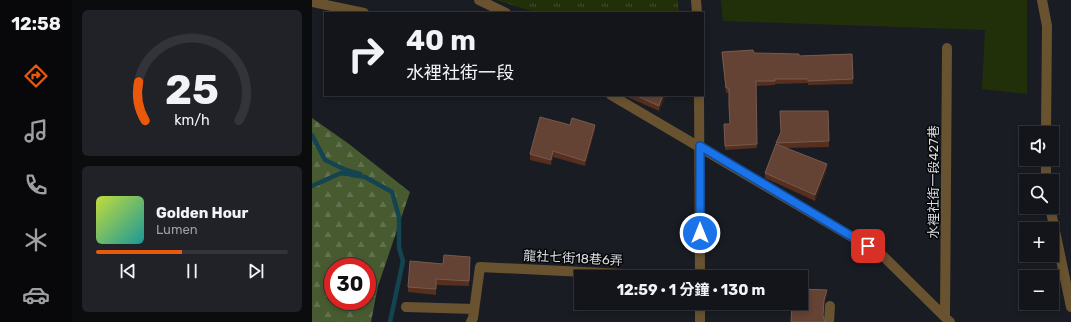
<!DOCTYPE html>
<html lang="zh-TW">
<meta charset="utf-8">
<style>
:root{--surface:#13151a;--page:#202227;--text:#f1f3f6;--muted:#9d9fa2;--line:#323439;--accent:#ea580c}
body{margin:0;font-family:Rubik,"Noto Sans TC",sans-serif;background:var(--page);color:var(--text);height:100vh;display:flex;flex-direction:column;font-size:15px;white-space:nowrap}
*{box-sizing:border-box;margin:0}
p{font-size:13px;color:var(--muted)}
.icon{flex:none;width:22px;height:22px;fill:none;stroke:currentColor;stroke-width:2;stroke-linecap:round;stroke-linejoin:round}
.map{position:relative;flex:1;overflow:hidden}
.details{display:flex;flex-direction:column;gap:10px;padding:10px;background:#0a0c0e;width:240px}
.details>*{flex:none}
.hud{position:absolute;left:12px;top:12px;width:380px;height:84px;border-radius:0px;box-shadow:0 2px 6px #0003,0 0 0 1px var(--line);background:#13151a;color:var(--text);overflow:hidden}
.tools{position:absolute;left:707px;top:126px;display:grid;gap:8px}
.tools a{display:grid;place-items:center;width:40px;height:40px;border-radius:0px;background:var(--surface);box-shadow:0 2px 6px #0003,0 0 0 1px var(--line);font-size:20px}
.speed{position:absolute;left:12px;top:258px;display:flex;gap:8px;font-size:20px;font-weight:700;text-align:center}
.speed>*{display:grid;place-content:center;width:52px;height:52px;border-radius:50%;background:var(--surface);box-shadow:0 2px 6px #0003,0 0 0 1px var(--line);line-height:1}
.speed .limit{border:6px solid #d22;background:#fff;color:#111}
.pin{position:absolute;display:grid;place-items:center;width:34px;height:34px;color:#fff;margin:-17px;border-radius:8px;box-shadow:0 2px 6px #0006}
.me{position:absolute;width:44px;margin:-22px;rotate:0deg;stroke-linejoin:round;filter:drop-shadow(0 0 3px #0008)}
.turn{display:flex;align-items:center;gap:14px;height:84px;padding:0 16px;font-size:18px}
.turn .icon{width:52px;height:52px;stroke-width:2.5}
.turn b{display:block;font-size:28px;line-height:34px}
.details .tile{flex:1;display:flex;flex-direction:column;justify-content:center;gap:6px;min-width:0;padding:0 14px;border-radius:6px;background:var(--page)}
.details .dial{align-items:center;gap:0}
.dial svg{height:104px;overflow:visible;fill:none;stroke:var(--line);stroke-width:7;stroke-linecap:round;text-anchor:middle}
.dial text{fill:var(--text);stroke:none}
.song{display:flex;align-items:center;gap:12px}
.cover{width:48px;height:48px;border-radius:6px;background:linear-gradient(135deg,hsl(70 70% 55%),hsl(180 70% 35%))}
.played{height:4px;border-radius:2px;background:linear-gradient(90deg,var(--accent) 45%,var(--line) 45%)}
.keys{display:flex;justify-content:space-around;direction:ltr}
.trip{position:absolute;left:262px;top:270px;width:234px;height:40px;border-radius:0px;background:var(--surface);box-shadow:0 2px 6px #0003,0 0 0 1px var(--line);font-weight:700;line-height:40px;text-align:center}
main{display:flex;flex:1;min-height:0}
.tabs{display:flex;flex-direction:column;width:72px;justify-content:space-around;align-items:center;background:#08080a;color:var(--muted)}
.tabs .icon{width:28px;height:28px}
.tabs .current{color:var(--accent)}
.tabs b{font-size:18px;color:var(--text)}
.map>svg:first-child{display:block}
.green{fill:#22300a}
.forest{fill:url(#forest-firs);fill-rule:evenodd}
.park{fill:url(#park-tufts)}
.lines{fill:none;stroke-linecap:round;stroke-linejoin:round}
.stream{stroke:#144451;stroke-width:4.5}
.minor{stroke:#685230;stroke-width:10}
.wall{fill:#562f1f}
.shaded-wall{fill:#382018}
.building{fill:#644234;stroke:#775a4f}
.route-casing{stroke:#114b97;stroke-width:10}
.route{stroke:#1a73e8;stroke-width:7}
.labels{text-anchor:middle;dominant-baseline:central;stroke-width:3;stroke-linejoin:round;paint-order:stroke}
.street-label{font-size:13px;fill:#dbdee3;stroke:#060709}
</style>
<main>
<nav class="tabs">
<b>12:58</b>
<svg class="icon current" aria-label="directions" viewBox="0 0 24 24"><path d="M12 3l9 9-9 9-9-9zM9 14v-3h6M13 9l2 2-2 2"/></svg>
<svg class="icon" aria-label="music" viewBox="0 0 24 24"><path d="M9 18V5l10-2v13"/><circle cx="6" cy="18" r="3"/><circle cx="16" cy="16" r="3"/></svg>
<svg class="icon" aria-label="phone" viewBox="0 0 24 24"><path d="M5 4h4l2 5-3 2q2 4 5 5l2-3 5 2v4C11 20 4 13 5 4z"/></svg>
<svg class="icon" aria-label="climate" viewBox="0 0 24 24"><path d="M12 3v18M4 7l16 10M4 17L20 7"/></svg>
<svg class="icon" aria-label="car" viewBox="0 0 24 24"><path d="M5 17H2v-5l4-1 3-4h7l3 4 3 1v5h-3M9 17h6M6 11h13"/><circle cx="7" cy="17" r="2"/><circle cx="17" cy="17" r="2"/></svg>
</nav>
<section class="details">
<div class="tile dial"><svg viewBox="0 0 100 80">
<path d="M14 69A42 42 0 1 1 86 69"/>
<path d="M14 69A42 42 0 0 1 9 39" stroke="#ea580c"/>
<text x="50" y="56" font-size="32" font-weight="700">25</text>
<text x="50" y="72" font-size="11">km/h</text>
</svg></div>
<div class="tile">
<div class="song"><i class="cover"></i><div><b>Golden Hour</b><p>Lumen</p></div></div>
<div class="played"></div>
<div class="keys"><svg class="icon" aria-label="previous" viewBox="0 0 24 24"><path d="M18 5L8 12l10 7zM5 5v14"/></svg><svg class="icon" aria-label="pause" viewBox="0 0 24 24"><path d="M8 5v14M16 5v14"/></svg><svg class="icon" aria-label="next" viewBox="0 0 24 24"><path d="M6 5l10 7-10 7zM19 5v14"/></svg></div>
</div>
</section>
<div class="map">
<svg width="759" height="322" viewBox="0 0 759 322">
<defs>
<pattern id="forest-firs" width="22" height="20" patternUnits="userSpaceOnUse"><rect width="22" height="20" fill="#485b30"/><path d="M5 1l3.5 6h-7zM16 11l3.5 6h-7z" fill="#62724e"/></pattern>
<pattern id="park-tufts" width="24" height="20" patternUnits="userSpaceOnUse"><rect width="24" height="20" fill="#22300a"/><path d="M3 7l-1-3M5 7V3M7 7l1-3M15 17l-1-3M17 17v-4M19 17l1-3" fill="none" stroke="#424e2e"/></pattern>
</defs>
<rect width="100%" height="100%" fill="#191c23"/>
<path class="green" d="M409 0H715V94L670 89 673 30 411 21Z"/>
<path class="forest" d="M0 118 37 144 98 192 66 286 59 322H0ZM21 267H55V301H21Z"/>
<path class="park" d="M184 0H366L367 13H226Z"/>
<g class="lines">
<path class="stream" d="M0 135 13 160 34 170 48 174
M0 186 29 173 53 177 80 192 87 217V248L91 261 78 322"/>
<path class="minor" d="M167 0 194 13
M384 0 385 13
M730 0 735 26 734 133
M0 2 52 13
M299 95 569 254 638 322
M387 95 388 277
M734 181V159
M738 207 759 307
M388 303V322
M94 307 162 309
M633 316 635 48
M159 322 161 318 168 267 353 276
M517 322 518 306"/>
</g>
<path class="wall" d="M410 52 487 56 540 54 541 84 496 85V83L463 84V85L444 86 445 148 413 150 412 124H418L417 93H414Z
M311 95H354L347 111Z
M516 111 517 147 473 148 515 170 503 201 453 178V173L464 144V143Z
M258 125 283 130 273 166 241 157 239 165 218 160V154Z
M158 257 157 286 124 285V295L96 292V287L131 264Z"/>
<path class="shaded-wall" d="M351 95H354L347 111V106Z
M283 125V130L273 166V161Z
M241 151V157L239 165V160Z
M515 164V170L503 201V195Z
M515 290V296L512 306 511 322 512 300Z"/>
<path class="building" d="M441 50 442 53 487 54V56L540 54 541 79 496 81V79H463V81H444L445 144 413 146 412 124H418L417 105V88H414L410 52Z
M323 95H351L347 106Z
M468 111H516L517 141 464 143 469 132Z
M228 117 258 125 260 118 283 125 273 161 241 151 239 160 218 154Z
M464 144 515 164 503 195 453 173Z
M132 255 158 257 157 281 124 279V289L96 287 98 261 131 264Z
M489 289 515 290 512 300 511 316 513 322H479L480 303H489Z"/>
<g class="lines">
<defs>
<path id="route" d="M388 233V146L556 246"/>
</defs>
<use href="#route" class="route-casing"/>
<use href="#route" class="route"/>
</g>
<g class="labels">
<g class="street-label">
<text transform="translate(621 182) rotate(-90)">水裡社街一段427巷</text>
<text transform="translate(261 258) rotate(3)">龍社七街18巷6弄</text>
</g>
</g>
</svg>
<div class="tools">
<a><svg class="icon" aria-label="sound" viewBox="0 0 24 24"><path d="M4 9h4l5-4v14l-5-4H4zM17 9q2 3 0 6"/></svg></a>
<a><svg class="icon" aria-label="search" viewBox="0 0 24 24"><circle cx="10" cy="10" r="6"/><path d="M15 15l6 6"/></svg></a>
<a>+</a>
<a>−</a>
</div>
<div class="speed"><div class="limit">30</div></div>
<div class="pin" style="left:556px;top:246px;background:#d93025"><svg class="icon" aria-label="arrive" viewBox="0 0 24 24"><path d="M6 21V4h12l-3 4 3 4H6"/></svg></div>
<svg class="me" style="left:388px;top:233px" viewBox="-20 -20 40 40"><circle r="17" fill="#1a73e8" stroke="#fff" stroke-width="3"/><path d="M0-11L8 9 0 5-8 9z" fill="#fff"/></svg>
<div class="trip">12:59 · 1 分鐘 · 130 m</div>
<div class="hud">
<div class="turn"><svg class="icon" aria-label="right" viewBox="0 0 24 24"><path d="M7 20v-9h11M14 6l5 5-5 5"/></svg><div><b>40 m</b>水裡社街一段</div></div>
</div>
</div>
</main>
